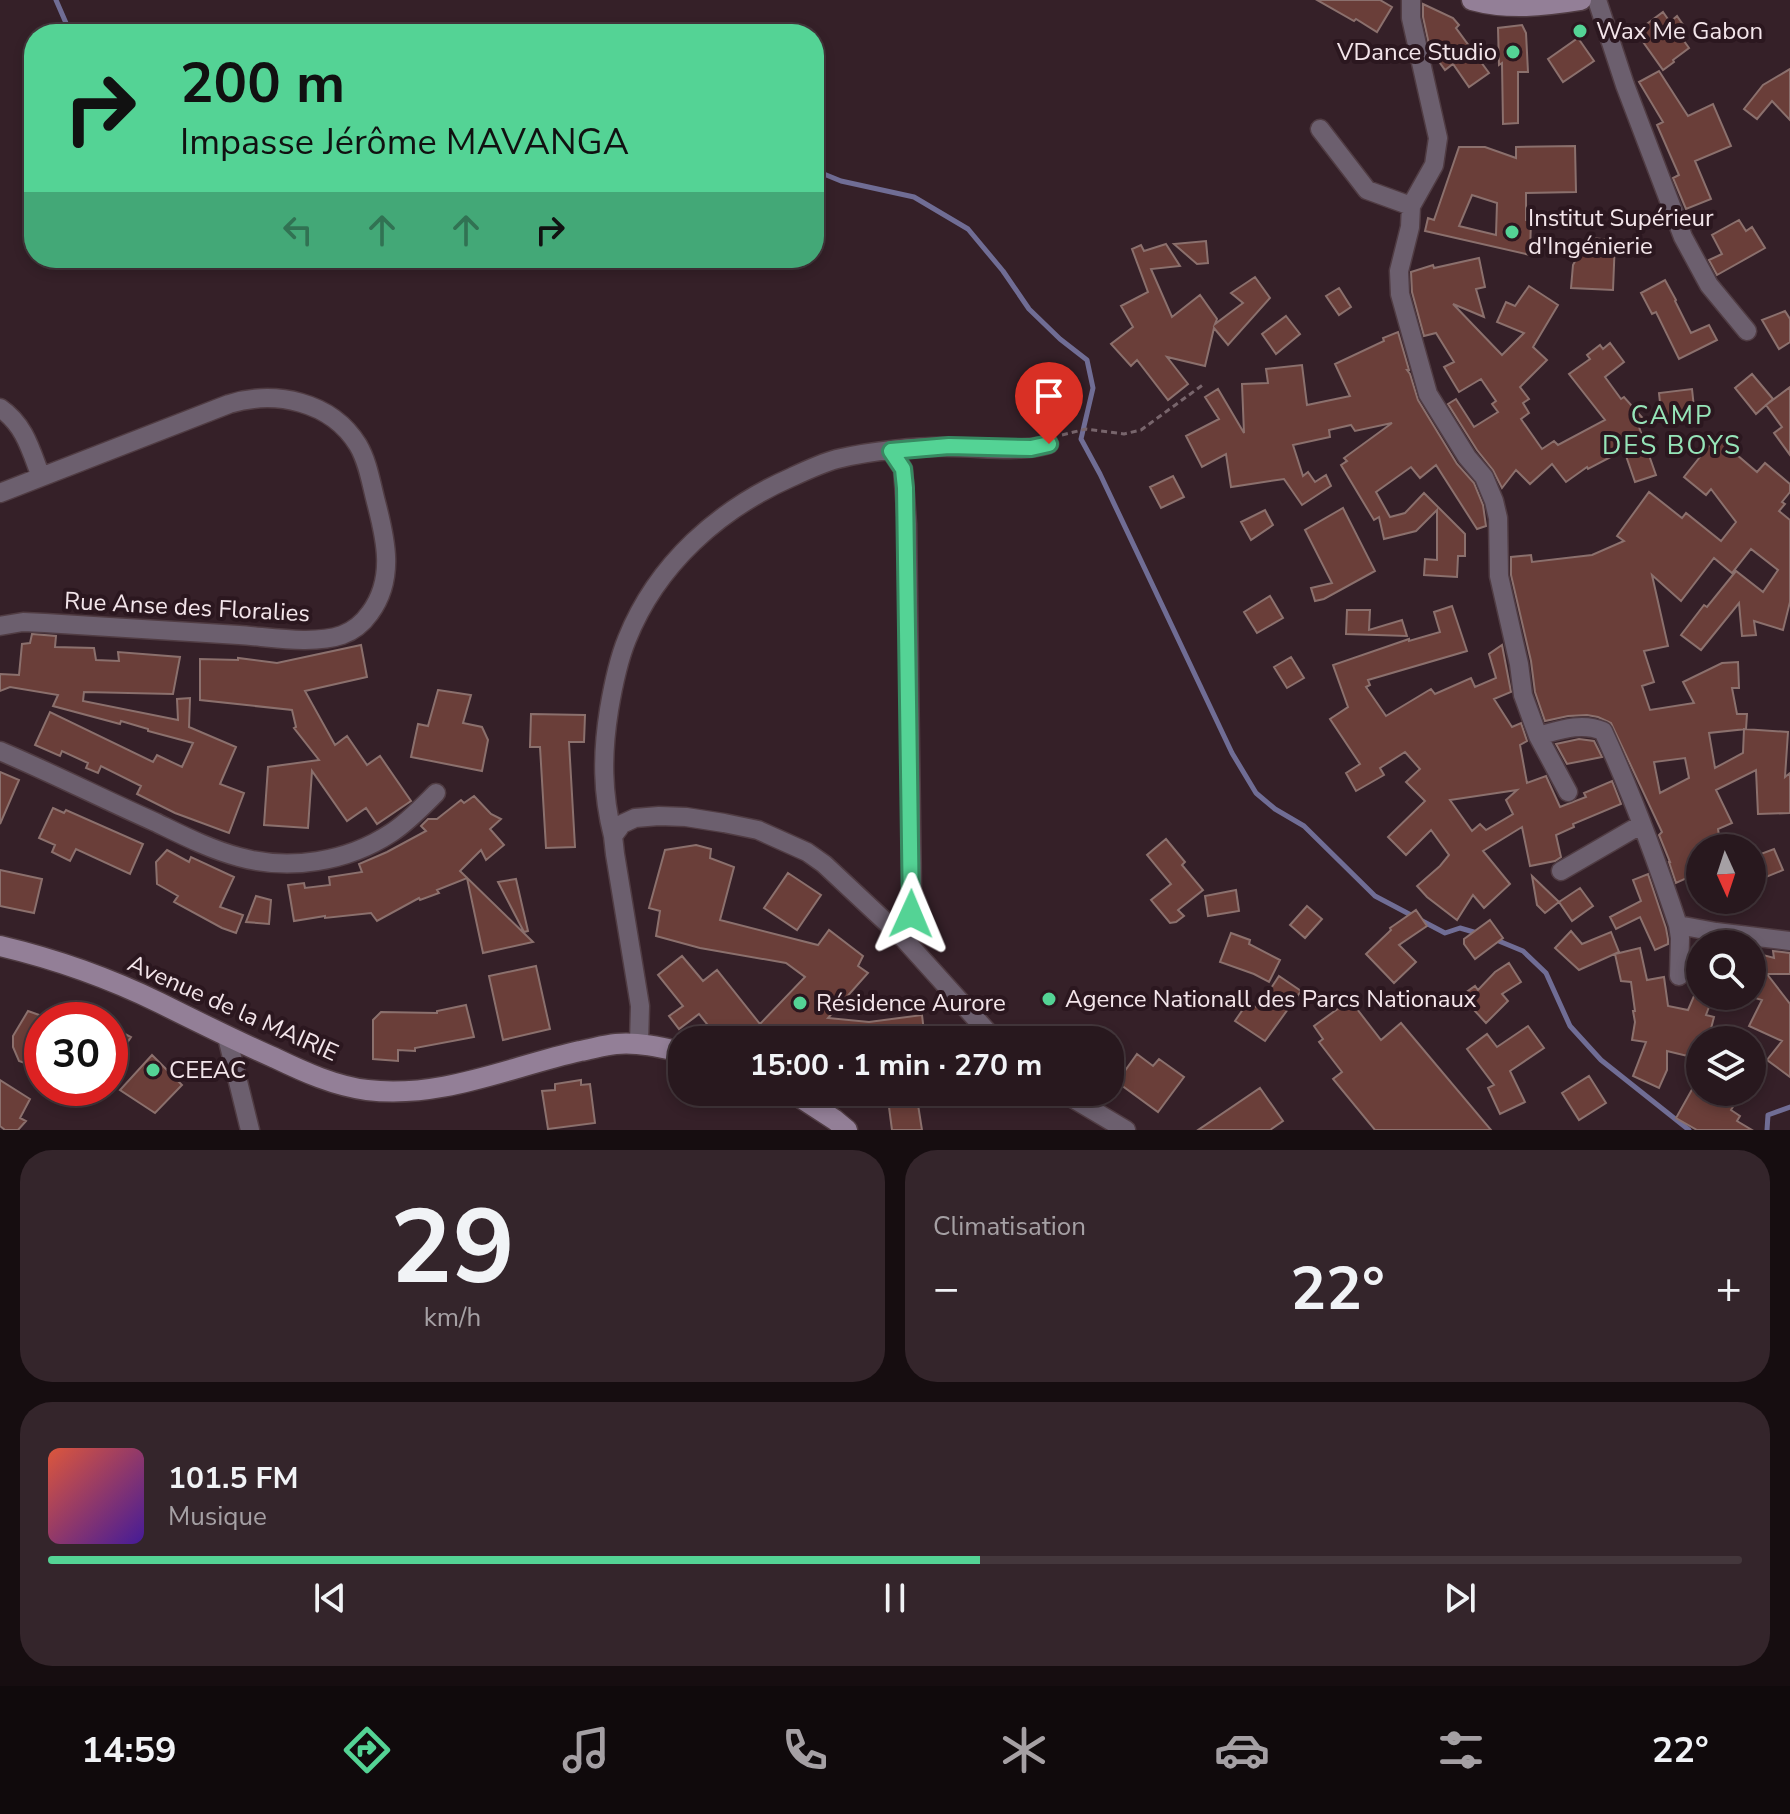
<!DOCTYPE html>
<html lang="fr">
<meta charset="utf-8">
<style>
:root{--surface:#28181e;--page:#34252b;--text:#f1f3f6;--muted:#a5a0a4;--line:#44373c;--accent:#54d395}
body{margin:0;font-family:"Nunito Sans",sans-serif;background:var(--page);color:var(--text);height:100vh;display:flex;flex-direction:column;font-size:30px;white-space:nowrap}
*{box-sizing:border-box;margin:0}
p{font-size:26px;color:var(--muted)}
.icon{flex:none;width:44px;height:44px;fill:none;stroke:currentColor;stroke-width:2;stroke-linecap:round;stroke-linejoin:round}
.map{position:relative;height:1130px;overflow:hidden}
.details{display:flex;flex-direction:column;gap:20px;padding:20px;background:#160d10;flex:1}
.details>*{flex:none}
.guide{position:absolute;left:24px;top:24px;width:800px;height:244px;border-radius:32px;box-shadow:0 4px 12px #0003,0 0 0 2px var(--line);background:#54d395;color:#111;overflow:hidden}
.needle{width:52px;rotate:177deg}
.tools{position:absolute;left:1686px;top:834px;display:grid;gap:16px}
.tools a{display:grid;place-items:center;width:80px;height:80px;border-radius:50%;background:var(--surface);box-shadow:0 4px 12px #0003,0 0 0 2px var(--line);font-size:40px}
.speed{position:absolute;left:24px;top:1002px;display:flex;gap:16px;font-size:40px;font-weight:700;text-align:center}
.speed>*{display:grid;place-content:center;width:104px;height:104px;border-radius:50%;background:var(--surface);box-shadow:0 4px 12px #0003,0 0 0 2px var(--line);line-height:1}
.speed .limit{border:12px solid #d22;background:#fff;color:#111}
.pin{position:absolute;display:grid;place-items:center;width:68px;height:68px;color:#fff;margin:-82px -34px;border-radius:50% 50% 50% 0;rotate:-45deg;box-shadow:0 0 8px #0007}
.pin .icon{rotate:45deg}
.me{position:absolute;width:88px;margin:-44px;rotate:1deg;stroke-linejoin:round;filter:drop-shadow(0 0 6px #0008)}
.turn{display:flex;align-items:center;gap:28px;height:168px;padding:0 24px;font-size:36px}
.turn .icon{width:104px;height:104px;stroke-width:2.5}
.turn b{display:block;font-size:56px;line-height:68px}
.lanes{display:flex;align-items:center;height:76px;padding:0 24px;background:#0003;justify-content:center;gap:40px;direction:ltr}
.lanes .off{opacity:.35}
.big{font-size:60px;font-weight:700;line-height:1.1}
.details .tile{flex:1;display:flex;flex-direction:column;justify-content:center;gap:12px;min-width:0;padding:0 28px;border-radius:32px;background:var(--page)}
.details .dial{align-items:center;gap:0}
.dial b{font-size:104px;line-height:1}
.song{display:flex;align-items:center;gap:24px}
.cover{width:96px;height:96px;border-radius:12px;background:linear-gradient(135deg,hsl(10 70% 55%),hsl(260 70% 35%))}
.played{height:8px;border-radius:4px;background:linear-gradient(90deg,var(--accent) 55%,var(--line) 55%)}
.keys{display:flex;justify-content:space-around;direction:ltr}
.heat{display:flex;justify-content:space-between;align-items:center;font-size:44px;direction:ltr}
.details .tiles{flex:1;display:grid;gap:20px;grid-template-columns:1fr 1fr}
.tile:last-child{grid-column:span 2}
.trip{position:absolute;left:668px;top:1026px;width:456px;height:80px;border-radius:32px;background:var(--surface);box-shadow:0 4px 12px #0003,0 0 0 2px var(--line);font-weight:700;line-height:80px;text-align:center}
.tab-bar{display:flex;height:128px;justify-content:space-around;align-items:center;background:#100a0c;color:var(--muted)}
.tab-bar .icon{width:56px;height:56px}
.tab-bar .selected{color:var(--accent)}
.tab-bar b{font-size:36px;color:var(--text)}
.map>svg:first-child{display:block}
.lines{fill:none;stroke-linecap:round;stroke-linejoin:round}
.stream{stroke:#706d95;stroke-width:5}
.building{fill:#6a3e39;stroke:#8b706d;stroke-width:2;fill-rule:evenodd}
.minor-casing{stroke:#503c43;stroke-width:21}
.secondary-casing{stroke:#503c43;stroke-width:23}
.path{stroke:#78656c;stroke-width:3;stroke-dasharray:6 4;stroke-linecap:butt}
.minor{stroke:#6c5f6e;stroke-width:18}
.secondary{stroke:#937f97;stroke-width:20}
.route-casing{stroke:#378961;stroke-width:20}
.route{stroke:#54d395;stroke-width:14}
.poi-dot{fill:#54d395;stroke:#2b171f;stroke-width:3}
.labels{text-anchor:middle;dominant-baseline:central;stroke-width:8;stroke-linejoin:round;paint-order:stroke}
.poi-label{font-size:24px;fill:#f3e5ea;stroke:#2b171f;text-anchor:start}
.street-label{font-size:24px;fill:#f3e5ea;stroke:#2b171f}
.neighbourhood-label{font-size:26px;letter-spacing:2px;fill:#96e5b9;stroke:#2b171f}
</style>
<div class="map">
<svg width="1790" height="1130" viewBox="0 0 1790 1130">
<rect width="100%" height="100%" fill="#352028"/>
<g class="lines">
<path class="stream" d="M56 0 66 23 74 34
M814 170 841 181 914 197 968 229 1003 271 1029 309 1060 339 1087 360 1093 388 1081 439 1100 474 1232 753 1256 793 1275 809 1304 826 1375 896 1445 933 1460 928 1477 933
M1494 939 1523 951 1546 973 1570 1026 1601 1060 1689 1130
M1767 1130 1768 1115 1790 1107"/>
</g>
<path class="building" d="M1317 0H1380L1392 7 1377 32 1356 19 1354 21Z
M1423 4 1453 18 1459 25 1456 28 1489 73 1469 87 1453 64 1445 70 1430 49 1423 17Z
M1663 12 1670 22 1677 16 1686 29 1679 34 1689 48 1673 60 1674 62 1663 70 1636 32Z
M1522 25 1526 33 1528 72H1518V123L1503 124 1502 63 1499 65 1498 28Z
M1578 38 1594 61 1563 82 1548 59Z
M1790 69V120L1772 101 1757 119 1744 109 1763 85Z
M1659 71 1688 116 1713 104 1731 146 1695 161 1711 199 1686 209 1673 178 1679 175 1657 125 1663 122 1639 82Z
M1575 146 1576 192 1526 193V220H1531L1530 255 1425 231 1428 218 1434 220 1459 147H1485L1516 158V147ZM1472 195 1497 203 1496 235 1459 226Z
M1739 220 1746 231 1752 227 1765 248 1717 275 1709 260 1722 254 1712 235Z
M1588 238 1615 240 1613 290 1571 288 1573 265Z
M1206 241 1208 263 1197 264 1174 244Z
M1166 244 1180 266 1151 269 1172 317 1200 295 1217 319 1215 324 1243 303 1231 293 1255 277 1270 298 1228 345 1214 328 1205 366 1167 357 1188 384 1168 400 1137 360 1131 366 1111 344 1133 327 1121 306 1148 292 1132 249 1141 245 1144 251Z
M1479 258 1485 287 1476 289 1484 317 1453 304 1502 355 1524 333 1497 322 1506 302 1515 306 1529 286 1558 305 1533 347 1547 360 1520 387 1529 399 1523 403 1529 413 1521 419 1542 449 1554 441 1558 445 1605 420 1569 374 1590 359 1587 355 1600 345 1603 349 1610 343 1624 362 1605 377 1621 399 1624 397 1647 423 1638 424 1656 475 1635 482 1624 450 1588 469 1587 467 1566 482 1552 464 1530 484 1516 470 1502 488 1493 470 1477 450 1448 404 1456 399 1474 427 1498 412 1492 404 1496 401 1481 379 1459 392 1444 367 1454 362 1436 333 1424 336 1412 292 1411 272 1433 265 1434 268Z
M1665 280 1676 300 1675 301 1691 333 1709 325 1717 340 1679 359 1656 312 1652 314 1641 293Z
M1339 288 1351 307 1339 315 1326 296Z
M1785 311 1790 319V342L1779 349 1762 320Z
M1286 316 1300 334 1276 354 1262 334Z
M1398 332 1409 370H1407L1410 374 1418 400 1457 464 1474 483 1483 505 1486 526 1477 529 1436 465 1420 478 1411 467 1376 492 1390 517 1405 513 1424 493 1465 534V556H1458L1457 577 1424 575 1425 559 1437 560V510L1416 531 1384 539 1379 517 1374 520 1341 465 1347 461 1344 458 1392 423 1355 431 1351 425 1329 430 1330 437 1293 445 1303 476 1308 472 1315 482 1326 475 1331 486 1302 505 1284 479 1231 487 1226 454 1202 467 1186 436 1219 419 1205 397 1218 389 1244 433 1242 384 1268 383 1266 369 1302 365 1307 405 1350 396 1335 364 1384 341 1383 338Z
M1752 374 1773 399 1756 414 1735 388Z
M1790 387V455L1774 433 1782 427 1766 405Z
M1692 389 1695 417 1662 421 1659 393Z
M1716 437 1757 472 1765 463 1790 484V492L1782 502 1785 504 1779 511 1790 520V602L1783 630 1754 621 1756 635 1742 636 1739 603 1701 650 1681 635 1704 605 1707 607 1736 571 1763 592 1778 570 1751 549 1732 573 1714 558 1681 601 1652 575 1668 646 1644 651 1654 682 1642 686 1650 710 1694 703 1683 682 1722 663 1738 662 1739 688H1732L1737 714H1747L1746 729 1709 733 1715 768 1743 753 1744 729 1788 732 1785 777 1790 773V813L1758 814 1756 770 1716 790 1732 823 1718 829 1721 848H1700V872L1676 883 1669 862H1670L1659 835 1662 832 1611 723 1598 717 1587 715 1568 716 1545 721 1535 692 1531 661 1511 575V557L1531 555 1532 562 1592 555 1624 541 1617 536 1649 492 1682 518 1686 513 1721 541 1736 522 1711 489 1706 495 1684 477ZM1685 758 1689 778 1660 793 1654 762Z
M1173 476 1184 497 1161 508 1150 487Z
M1343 508 1375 571 1324 599 1315 601 1311 588 1332 583 1305 530Z
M1265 510 1273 525 1251 540 1241 522Z
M1270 596 1283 618 1257 633 1244 612Z
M1452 606 1467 651 1368 680 1370 685 1366 687 1386 716 1431 689 1435 694 1471 678 1475 687 1496 678 1489 654 1502 645 1511 692 1494 699 1512 727 1521 723 1527 741 1520 745 1527 783 1546 776 1560 807 1586 797 1584 793 1612 781 1621 804 1573 824 1574 827 1556 835 1561 857 1555 861 1530 866 1522 827 1483 851 1510 884 1484 908 1473 895 1457 920 1427 897 1417 886 1440 866 1449 855 1431 830 1406 855 1388 837 1425 801 1406 782 1420 769 1405 752 1380 768 1384 775 1356 791 1346 773 1360 764 1330 719 1348 707 1333 665 1409 639V641L1440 632 1434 612ZM1517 790 1506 800 1513 814 1486 830 1480 824 1472 831 1450 800Z
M1347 610H1370L1369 630 1402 620 1407 636 1346 634Z
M32 634 56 636 55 647 94 648 96 660 119 661 118 652 180 657 173 694 84 692 83 701 178 720 177 699 190 698 189 727 236 747 220 784 244 793 229 833 175 813 137 794 141 786 101 766 98 773 86 768 88 763 62 751 60 756 35 745 50 712 153 762 157 755 182 767 193 743 148 731V729L121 721 120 724 53 706 58 695 10 687 0 691V674L19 675 22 644 30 643Z
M361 645 367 677 305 691 335 745 347 736 367 765 380 756 411 801 377 824 366 808 347 821 312 771 308 828 264 825 268 767 319 760 294 728 296 727 292 710 200 700V659L238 660V658L277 663Z
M1291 657 1304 678 1287 688 1274 667Z
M438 690 471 695 463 723 482 727 488 740 482 771 411 757 418 724 428 726Z
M531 714 585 715 584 742H569L575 847 546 848 540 747H530Z
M1579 739 1594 741 1602 757 1567 764 1556 744Z
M0 772 19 780 0 824Z
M474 796 491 814 501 819 490 829 504 845 486 860 481 850 460 871 533 942 483 953 467 878 437 890 439 893 420 900 419 898 377 921 371 913 325 918V916L294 921 288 885 304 883 305 888 330 885 329 877 362 872 359 864 387 852 426 831 421 826 428 819H437L461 800 464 803Z
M53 808 64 813 66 810 143 844 130 874 76 849 70 861 52 852 55 845 39 838Z
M1166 839 1185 862 1182 865 1203 890 1178 910 1184 916 1176 922 1170 923 1151 900 1171 884 1147 855Z
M696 845 711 849 710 858 734 867 720 920 818 945 829 930 863 956 858 966 868 973 828 1018 869 1022 922 1015 925 1040H746L733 1028 719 1039 699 1014 679 1029 669 1016 683 1006 658 975 682 956 703 981 717 970 760 1024 805 977 786 963 700 948 656 936 660 911 649 908 665 850Z
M1774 849 1783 870 1766 877 1758 855Z
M167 850 189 862 191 857 234 877 220 907 243 915 236 933 222 928 174 902 178 896 157 884 156 862Z
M0 870 42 879 34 913 0 906Z
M788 873 821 895 797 930 764 908Z
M1648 874 1666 928 1668 939V944L1655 950 1640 917 1616 929 1610 917 1641 901 1633 880Z
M1532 876 1559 902 1545 913 1537 905Z
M516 879 528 931 524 932 498 882Z
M1580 888 1593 906 1572 921 1559 902Z
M1236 890 1239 911 1208 916 1205 896Z
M256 896 271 900 269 924 246 922Z
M1307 906 1322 919 1305 938 1290 925Z
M1416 910 1427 926 1399 945 1416 962 1394 983 1366 954 1391 930 1390 928Z
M1490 920 1503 938 1475 959 1464 944V939Z
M1571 931 1582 944 1611 932 1619 952 1579 970 1555 948Z
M1231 933 1250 940 1249 944 1280 960 1269 982 1254 974 1220 962Z
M1640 948 1647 980 1664 977 1668 1006 1688 1010 1694 996H1713L1706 1015 1714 1017 1708 1040H1700V1059L1667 1051V1070L1659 1088 1633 1076 1646 1042 1632 1040 1635 1022 1633 1011H1635L1631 982 1621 981 1615 954Z
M1773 951 1790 953V974H1767L1790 1004V1077L1767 1060 1782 1041 1749 1026 1762 1000 1752 997V952L1774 958Z
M1509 963 1521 982 1502 994 1508 1001 1486 1023 1461 996 1475 986 1478 990 1495 972Z
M536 966 550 1029 503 1040 489 976Z
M1279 976 1301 991 1265 1041 1235 1021 1248 1002 1258 1008Z
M1350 1000 1381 1040 1401 1023 1491 1130H1375L1333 1079 1342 1072 1319 1042 1323 1039 1314 1026Z
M466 1005 474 1037 415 1048V1051L398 1050V1061L373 1059V1020L381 1012 437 1013V1011Z
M28 1011 42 1016V1069L19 1061 13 1047V1036Z
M110 1026 131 1037 110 1068Z
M1528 1026 1544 1048 1510 1071 1525 1102 1500 1114 1488 1088 1494 1085 1467 1049 1487 1034 1497 1047Z
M1137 1054 1153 1066 1159 1059 1184 1077 1158 1112 1117 1082Z
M152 1055 182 1085 155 1113 120 1090Z
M1589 1076 1606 1103 1579 1120 1562 1093Z
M0 1080 30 1099 20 1118 26 1121 18 1130H5L0 1126Z
M581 1080V1085L590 1084 595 1123 548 1129 542 1091 555 1090V1084Z
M1694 1086 1700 1090V1092H1742L1731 1110 1740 1116 1737 1121 1752 1130H1697L1676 1118Z
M1260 1088 1283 1121 1270 1130H1198Z
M887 1092H916L922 1130H892Z"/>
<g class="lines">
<defs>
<path id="minor" d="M1411 0V18L1438 138 1434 165 1411 206 1410 227 1399 271 1400 294 1428 394 1467 457 1484 477 1494 501 1498 518 1499 576 1519 664 1523 695 1538 736C1560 730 1581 722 1603 731 1632 794 1656 859 1678 925L1680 938 1679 976
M1597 0 1625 85 1683 237 1709 285 1747 331
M1320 129 1367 190 1411 206
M0 408C25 425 31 451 41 477
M891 451 903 469 907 524 912 896 911 914 903 938
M0 493 229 404C275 390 331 401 358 445 368 462 371 483 376 502 386 540 395 579 370 613 363 623 353 631 342 635 313 645 270 637 239 635 175 631 110 627 45 623L23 622 0 626
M1538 736 1568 792
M0 751C52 773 103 799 155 822 182 835 209 849 239 857 289 871 347 862 391 833 408 822 422 807 436 793
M613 836C602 793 602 754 609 710 613 686 618 661 627 639 657 564 719 509 792 477 807 470 822 463 837 459 869 451 919 446 952 447 982 447 1021 453 1049 444
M1561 871 1642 824
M1678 925 1716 932 1790 941
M227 1037 250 1130
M639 1043 640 1006 615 854 613 836 622 824 635 818 659 816 686 817 724 823 758 830 807 852 824 864 903 938 995 1040
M1062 1092 1126 1130"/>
<path id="secondary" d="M1472 0C1508 10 1544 6 1581 0
M0 946C55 959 109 978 160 1003 198 1022 236 1041 275 1058 304 1072 335 1086 367 1090 441 1099 509 1067 580 1051 592 1049 604 1045 616 1044 638 1042 660 1047 682 1052
M792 1092 835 1120 847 1130"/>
</defs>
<use href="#minor" class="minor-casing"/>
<use href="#secondary" class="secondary-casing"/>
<path class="path" d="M1062 435 1086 429 1124 434 1141 430 1204 384"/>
<use href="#minor" class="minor"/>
<use href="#secondary" class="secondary"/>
</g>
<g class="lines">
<defs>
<path id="route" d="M911 914 905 488 903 469 891 451 949 446 1031 448 1049 444"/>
</defs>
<use href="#route" class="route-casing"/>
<use href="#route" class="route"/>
</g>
<g class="poi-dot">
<circle cx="1580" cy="31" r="8"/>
<circle cx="1513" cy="52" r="8"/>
<circle cx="1512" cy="232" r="8"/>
<circle cx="1049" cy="999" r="8"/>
<circle cx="800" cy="1003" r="8"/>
<circle cx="153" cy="1070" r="8"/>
</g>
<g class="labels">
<g class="poi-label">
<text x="1596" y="31">Wax Me Gabon</text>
<text x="1497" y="52" text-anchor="end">VDance Studio</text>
<text x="1528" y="218">Institut Supérieur<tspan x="1528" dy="28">d'Ingénierie</tspan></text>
<text x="1065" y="999">Agence Nationall des Parcs Nationaux</text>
<text x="816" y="1003">Résidence Aurore</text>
<text x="169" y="1070">CEEAC</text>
</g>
<g class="street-label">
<text transform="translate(187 607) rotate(3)">Rue Anse des Floralies</text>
<text transform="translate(233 1008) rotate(24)">Avenue de la MAIRIE</text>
</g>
<g class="neighbourhood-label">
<text x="1672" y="415">CAMP<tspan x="1672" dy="30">DES BOYS</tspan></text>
</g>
</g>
</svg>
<div class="tools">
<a><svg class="needle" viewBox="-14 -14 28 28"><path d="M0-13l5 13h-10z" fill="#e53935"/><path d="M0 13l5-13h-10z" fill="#a5a0a4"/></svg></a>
<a><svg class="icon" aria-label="search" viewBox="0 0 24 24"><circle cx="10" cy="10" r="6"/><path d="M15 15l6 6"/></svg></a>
<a><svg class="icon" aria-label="layers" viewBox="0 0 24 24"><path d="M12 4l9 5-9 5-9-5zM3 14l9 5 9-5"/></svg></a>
</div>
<div class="speed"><div class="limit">30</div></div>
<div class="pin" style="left:1049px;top:444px;background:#d93025"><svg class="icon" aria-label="arrive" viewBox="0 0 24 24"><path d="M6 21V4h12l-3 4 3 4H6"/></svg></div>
<svg class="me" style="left:911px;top:914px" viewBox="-20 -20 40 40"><path d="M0-17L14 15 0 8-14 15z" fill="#54d395" stroke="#fff" stroke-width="4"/></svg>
<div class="trip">15:00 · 1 min · 270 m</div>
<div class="guide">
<div class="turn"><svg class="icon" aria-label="right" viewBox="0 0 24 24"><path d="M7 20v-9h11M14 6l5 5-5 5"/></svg><div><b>200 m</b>Impasse Jérôme MAVANGA</div></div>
<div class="lanes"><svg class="icon off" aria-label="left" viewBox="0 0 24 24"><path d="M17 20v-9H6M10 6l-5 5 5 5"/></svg><svg class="icon off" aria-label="ahead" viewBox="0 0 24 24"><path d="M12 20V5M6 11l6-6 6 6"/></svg><svg class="icon off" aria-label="ahead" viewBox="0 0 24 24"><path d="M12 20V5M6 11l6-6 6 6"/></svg><svg class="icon" aria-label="right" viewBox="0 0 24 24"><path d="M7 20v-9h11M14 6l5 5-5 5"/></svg></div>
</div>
</div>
<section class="details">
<div class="tiles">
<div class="tile dial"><b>29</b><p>km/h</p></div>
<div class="tile"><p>Climatisation</p>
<div class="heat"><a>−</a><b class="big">22°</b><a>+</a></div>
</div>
<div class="tile">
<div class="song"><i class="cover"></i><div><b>101.5 FM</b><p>Musique</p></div></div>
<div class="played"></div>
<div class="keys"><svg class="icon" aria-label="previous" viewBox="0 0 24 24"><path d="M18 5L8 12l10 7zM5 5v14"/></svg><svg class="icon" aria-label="pause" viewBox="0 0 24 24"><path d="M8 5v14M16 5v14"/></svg><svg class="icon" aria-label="next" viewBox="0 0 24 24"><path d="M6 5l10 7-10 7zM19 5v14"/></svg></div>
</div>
</div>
</section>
<nav class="tab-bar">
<b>14:59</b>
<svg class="icon selected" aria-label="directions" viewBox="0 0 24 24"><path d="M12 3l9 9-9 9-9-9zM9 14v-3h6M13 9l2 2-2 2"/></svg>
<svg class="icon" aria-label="music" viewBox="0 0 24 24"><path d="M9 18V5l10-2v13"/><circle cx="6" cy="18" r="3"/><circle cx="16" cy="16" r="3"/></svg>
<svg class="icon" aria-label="phone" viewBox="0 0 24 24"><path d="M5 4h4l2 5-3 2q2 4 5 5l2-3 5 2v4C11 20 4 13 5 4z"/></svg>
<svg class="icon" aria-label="climate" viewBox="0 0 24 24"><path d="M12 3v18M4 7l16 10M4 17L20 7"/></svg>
<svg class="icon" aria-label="car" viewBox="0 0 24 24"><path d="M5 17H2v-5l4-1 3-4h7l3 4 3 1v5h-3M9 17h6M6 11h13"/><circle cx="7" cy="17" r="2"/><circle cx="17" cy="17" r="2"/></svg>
<svg class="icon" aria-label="filters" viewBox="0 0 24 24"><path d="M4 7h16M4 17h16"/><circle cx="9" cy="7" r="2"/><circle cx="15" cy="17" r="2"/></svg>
<b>22°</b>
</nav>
